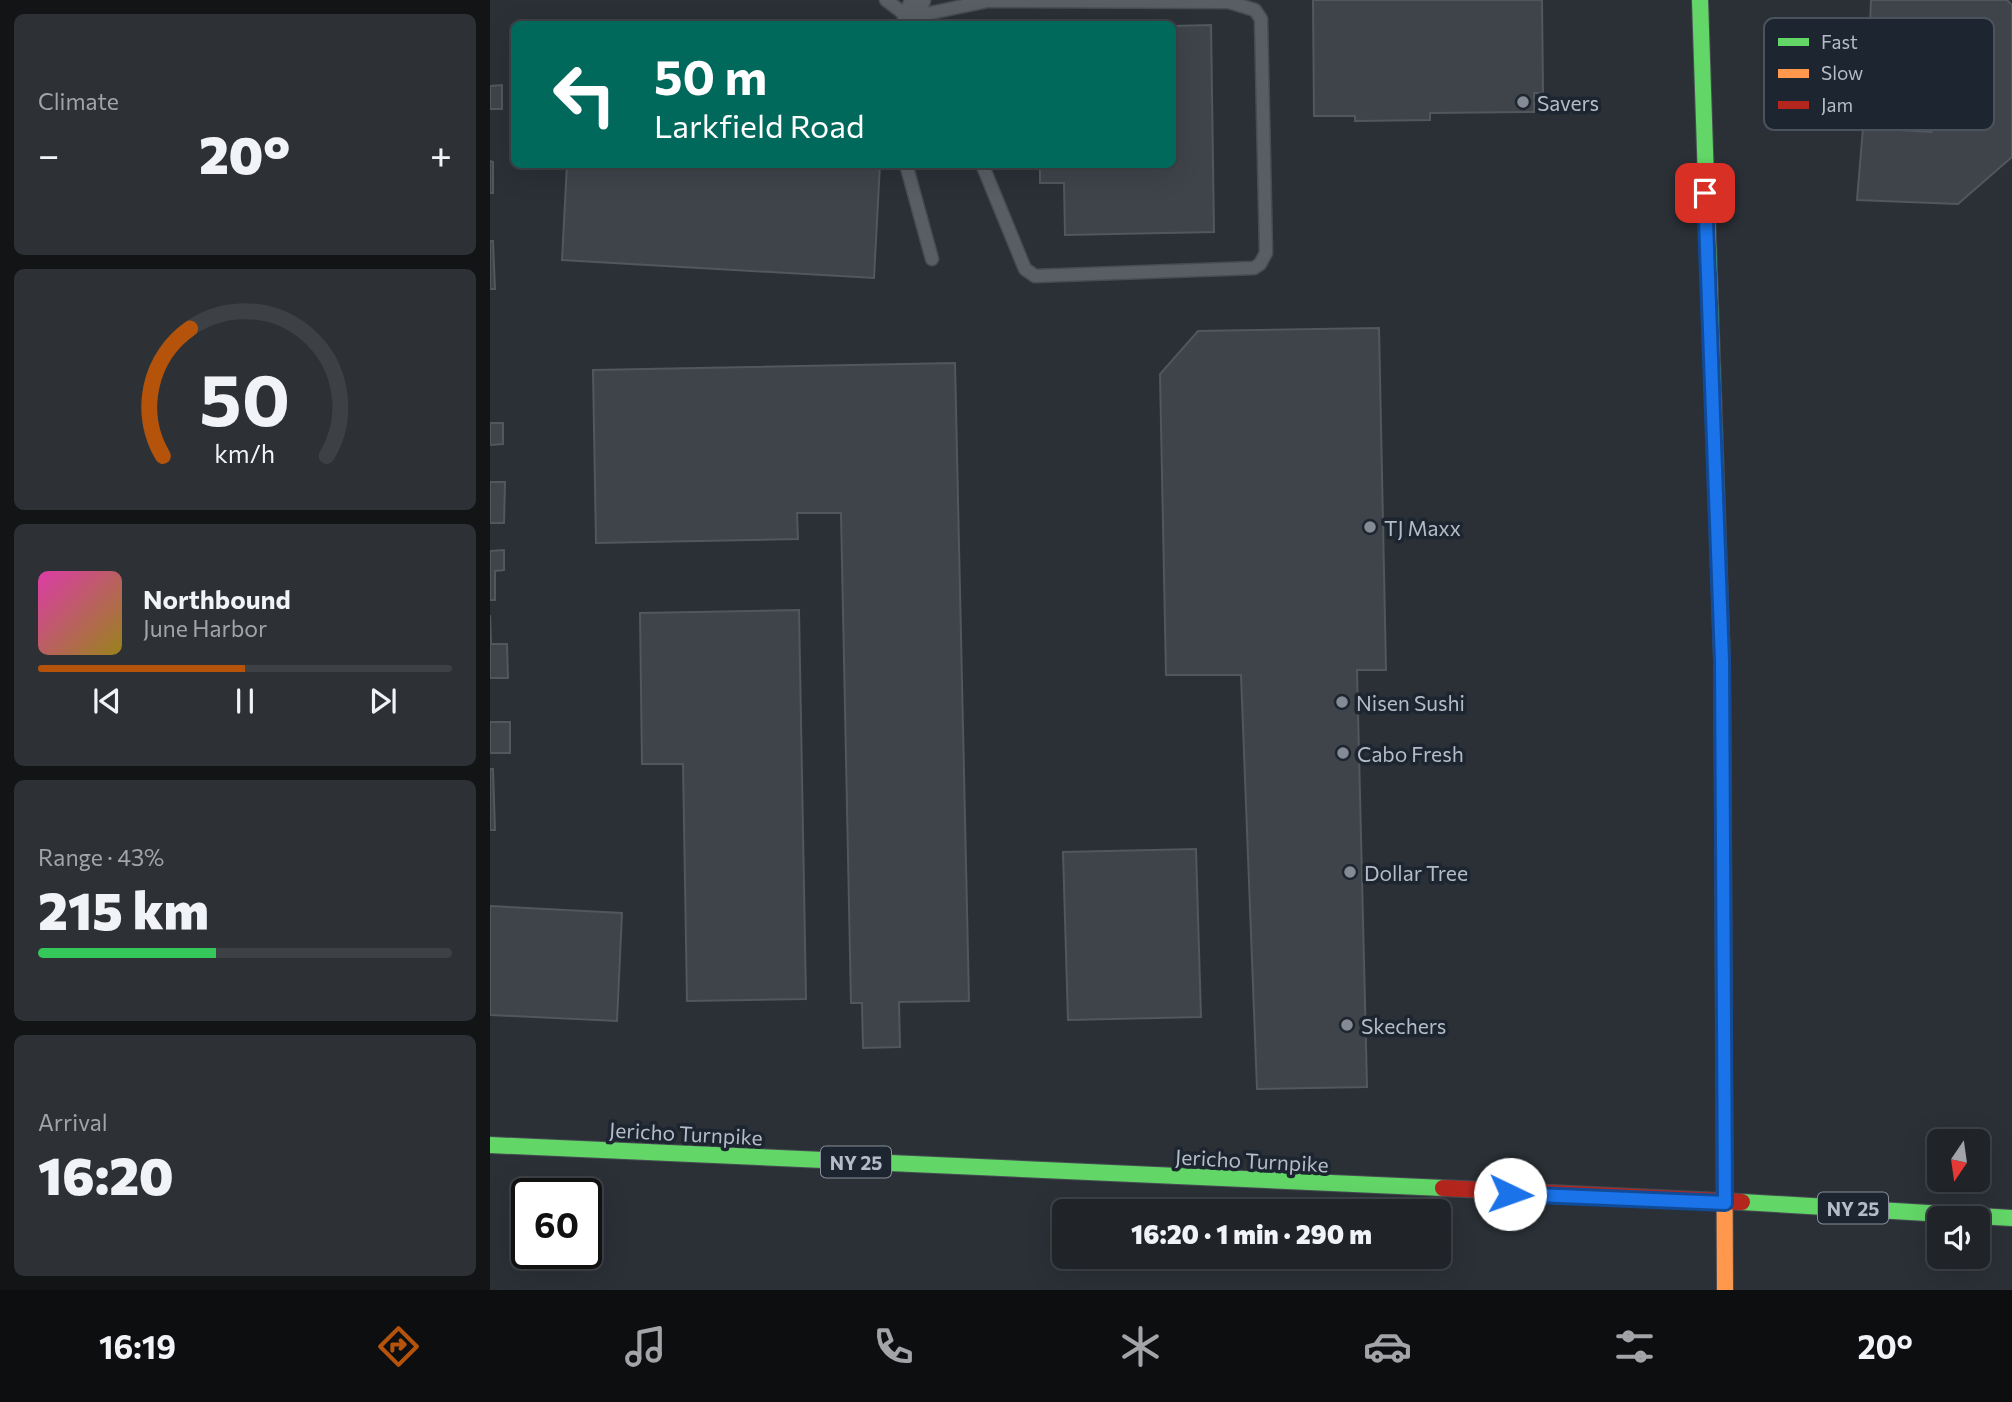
<!DOCTYPE html>
<meta charset="utf-8">
<style>
:root{--surface:#202428;--page:#2d3034;--text:#f1f3f6;--muted:#a2a4a8;--line:#3d4145;--accent:#b45309}
body{margin:0;font-family:Commissioner,sans-serif;background:var(--page);color:var(--text);height:100vh;display:flex;flex-direction:column;font-size:26px;white-space:nowrap}
*{box-sizing:border-box;margin:0}
p{font-size:23px;color:var(--muted)}
.icon{flex:none;width:38px;height:38px;fill:none;stroke:currentColor;stroke-width:2;stroke-linecap:round;stroke-linejoin:round}
.map{position:relative;flex:1;overflow:hidden}
.panel{display:flex;flex-direction:column;gap:14px;padding:14px;background:#121416;width:490px}
.panel>*{flex:none}
.guide{position:absolute;left:21px;top:21px;width:665px;height:147px;border-radius:10px;box-shadow:0 7px 28px #0002,0 0 0 2px var(--line);background:#00695c;color:#fff;overflow:hidden}
.needle{width:46px;rotate:193deg}
.tools{position:absolute;left:1437px;top:1129px;display:grid;gap:14px}
.tools a{display:grid;place-items:center;width:63px;height:63px;border-radius:10px;background:var(--surface);box-shadow:0 7px 28px #0002,0 0 0 2px var(--line);font-size:35px}
.speed{position:absolute;left:21px;top:1178px;display:flex;gap:14px;font-size:35px;font-weight:700;text-align:center}
.speed>*{display:grid;place-content:center;width:91px;height:91px;border-radius:50%;background:var(--surface);box-shadow:0 7px 28px #0002,0 0 0 2px var(--line);line-height:1}
.speed .limit{border:4px solid #111;border-radius:10px;background:#fff;color:#111}
.pin{position:absolute;display:grid;place-items:center;width:60px;height:60px;color:#fff;margin:-30px;border-radius:14px;box-shadow:0 4px 10px #0006}
.me{position:absolute;width:77px;margin:-38px;rotate:93deg;stroke-linejoin:round;filter:drop-shadow(0 0 5px #0008)}
.turn{display:flex;align-items:center;gap:24px;height:147px;padding:0 28px;font-size:32px}
.turn .icon{width:91px;height:91px;stroke-width:2.5}
.turn b{display:block;font-size:49px;line-height:60px}
.big{font-size:52px;font-weight:800;line-height:1.1}
.panel .card{flex:1;display:flex;flex-direction:column;justify-content:center;gap:10px;min-width:0;padding:0 24px;border-radius:10px;background:var(--page)}
.panel .dial{align-items:center;gap:0}
.dial svg{height:182px;overflow:visible;fill:none;stroke:var(--line);stroke-width:7;stroke-linecap:round;text-anchor:middle}
.dial text{fill:var(--text);stroke:none}
.song{display:flex;align-items:center;gap:21px}
.cover{width:84px;height:84px;border-radius:10px;background:linear-gradient(135deg,hsl(320 70% 55%),hsl(50 70% 35%))}
.played{height:7px;border-radius:4px;background:linear-gradient(90deg,var(--accent) 50%,var(--line) 50%)}
.keys{display:flex;justify-content:space-around;direction:ltr}
.heat{display:flex;justify-content:space-between;align-items:center;font-size:38px;direction:ltr}
.charge{height:10px;border-radius:5px;background:linear-gradient(90deg,#34c759 43%,var(--line) 0)}
.trip{position:absolute;left:562px;top:1199px;width:399px;height:70px;border-radius:10px;background:var(--surface);box-shadow:0 7px 28px #0002,0 0 0 2px var(--line);font-weight:800;line-height:70px;text-align:center}
.tabs{display:flex;height:112px;justify-content:space-around;align-items:center;background:#0d0e10;color:var(--muted)}
.tabs .icon{width:49px;height:49px}
.tabs .selected{color:var(--accent)}
.tabs b{font-size:32px;color:var(--text)}
main{display:flex;flex:1;min-height:0}
.map>svg:first-child{display:block}
.building{fill:#3f444a;stroke:#51575d;stroke-width:2}
.lines{fill:none;stroke-linecap:round;stroke-linejoin:round}
.lane-casing{stroke:#474c53;stroke-width:15}
.street-casing{stroke:#474c53;stroke-width:27}
.fast-casing{stroke:#474c53;stroke-width:18}
.slow-casing{stroke:#474c53;stroke-width:18}
.jam-casing{stroke:#474c53;stroke-width:18}
.lane{stroke:#595e65;stroke-width:12}
.street{stroke:#595e65;stroke-width:24}
.fast{stroke:#63d668;stroke-width:16}
.slow{stroke:#ff974d;stroke-width:16}
.jam{stroke:#b3261e;stroke-width:16}
.route-casing{stroke:#114b97;stroke-width:18}
.route{stroke:#1a73e8;stroke-width:12}
.poi-dot{fill:#848b94;stroke:#1d2630;stroke-width:2.5}
.labels{text-anchor:middle;dominant-baseline:central;stroke-width:7;stroke-linejoin:round;paint-order:stroke}
.shield{fill:#1d2630;stroke:#878f9a;stroke-width:2}
.shield-label{font-size:19px;font-weight:bold;fill:#b4bcc7}
.poi-label{font-size:21px;fill:#b4bcc7;stroke:#1d2630;text-anchor:start}
.street-label{font-size:21px;fill:#b4bcc7;stroke:#1d2630}
.key{fill:#1d2630;stroke:#4a535d;stroke-width:2}
.key-label{font-size:19px;fill:#b4bcc7}
</style>
<main>
<section class="panel">
<div class="card"><p>Climate</p>
<div class="heat"><a>−</a><b class="big">20°</b><a>+</a></div>
</div>
<div class="card dial"><svg viewBox="0 0 100 80">
<path d="M14 69A42 42 0 1 1 86 69"/>
<path d="M14 69A42 42 0 0 1 26 13" stroke="#b45309"/>
<text x="50" y="56" font-size="32" font-weight="700">50</text>
<text x="50" y="72" font-size="11">km/h</text>
</svg></div>
<div class="card">
<div class="song"><i class="cover"></i><div><b>Northbound</b><p>June Harbor</p></div></div>
<div class="played"></div>
<div class="keys"><svg class="icon" aria-label="previous" viewBox="0 0 24 24"><path d="M18 5L8 12l10 7zM5 5v14"/></svg><svg class="icon" aria-label="pause" viewBox="0 0 24 24"><path d="M8 5v14M16 5v14"/></svg><svg class="icon" aria-label="next" viewBox="0 0 24 24"><path d="M6 5l10 7-10 7zM19 5v14"/></svg></div>
</div>
<div class="card"><p>Range · 43%</p><b class="big">215 km</b><div class="charge"></div></div>
<div class="card"><p>Arrival</p><b class="big">16:20</b></div>
</section>
<div class="map">
<svg width="1522" height="1290" viewBox="0 0 1522 1290">
<rect width="100%" height="100%" fill="#2a3036"/>
<path class="building" d="M823 0H1052L1053 93H1044V112L940 113V120L865 121V116H824Z
M1381 0H1517L1522 5V157L1468 204 1367 200 1373 128 1441 132 1495 84 1448 28 1380 25Z
M721 25 724 232 575 235 574 183H550V164H682V26Z
M12 85V109H0V86Z
M0 161 3 162V193H0Z
M77 164H390L384 278 72 260Z
M0 241H3L5 289H0Z
M889 328 896 670H867L877 1087 767 1089 751 675H676L670 374 708 331Z
M465 363 479 1001 409 1002 410 1047 373 1048 372 1003H361L351 513H307L308 539 106 543 103 370Z
M0 423H13V444L0 445Z
M0 482H15L14 523H0Z
M14 550V570L5 571V600H0V551Z
M309 610 316 999 197 1001 193 764H152L150 613Z
M0 615 1 644H17L18 678H0Z
M0 722H20V753H0Z
M0 769H3L5 830H0Z
M706 849 711 1017 578 1020 573 852Z
M0 906 132 913 127 1021 0 1015Z"/>
<g class="lines">
<defs>
<path id="lane" d="M396 0 421 19
M421 17 498 1 739 2 765 10 771 19 776 253 770 264 764 268 545 276 535 269 492 164
M416 164 442 259"/>
<path id="street" d="M420 17 428 0"/>
<path id="fast" d="M1210 0 1232 661 1233 824
M0 1145 953 1188
M1252 1202 1522 1218"/>
<path id="slow" d="M1233 824 1235 1290"/>
<path id="jam" d="M953 1188 1252 1202"/>
</defs>
<use href="#lane" class="lane-casing"/>
<use href="#street" class="street-casing"/>
<use href="#fast" class="fast-casing"/>
<use href="#slow" class="slow-casing"/>
<use href="#jam" class="jam-casing"/>
<use href="#lane" class="lane"/>
<use href="#street" class="street"/>
<use href="#fast" class="fast"/>
<use href="#slow" class="slow"/>
<use href="#jam" class="jam"/>
</g>
<g class="lines">
<defs>
<path id="route" d="M1020 1194 1235 1203 1232 661 1215 193"/>
</defs>
<use href="#route" class="route-casing"/>
<use href="#route" class="route"/>
</g>
<g class="poi-dot">
<circle cx="1033" cy="102" r="7"/>
<circle cx="880" cy="527" r="7"/>
<circle cx="852" cy="702" r="7"/>
<circle cx="853" cy="753" r="7"/>
<circle cx="860" cy="872" r="7"/>
<circle cx="857" cy="1025" r="7"/>
</g>
<g class="labels">
<g class="shield">
<rect x="331" y="1146.5" width="70" height="31" rx="5"/>
<rect x="1328" y="1192.5" width="70" height="31" rx="5"/>
</g>
<g class="shield-label">
<text x="366" y="1162">NY 25</text>
<text x="1363" y="1208">NY 25</text>
</g>
<g class="poi-label">
<text x="1047" y="102">Savers</text>
<text x="894" y="527">TJ Maxx</text>
<text x="866" y="702">Nisen Sushi</text>
<text x="867" y="753">Cabo Fresh</text>
<text x="874" y="872">Dollar Tree</text>
<text x="871" y="1025">Skechers</text>
</g>
<g class="street-label">
<text transform="translate(196 1133) rotate(3)">Jericho Turnpike</text>
<text transform="translate(762 1160) rotate(3)">Jericho Turnpike</text>
</g>
</g>
<rect x="1274" y="18" width="230" height="112" rx="10" class="key"/>
<rect x="1288" y="38" width="31" height="8" fill="#63d668"/>
<rect x="1288" y="69" width="31" height="9" fill="#ff974d"/>
<rect x="1288" y="101" width="31" height="8" fill="#b3261e"/>
<g class="key-label">
<text x="1331" y="49">Fast</text>
<text x="1331" y="80">Slow</text>
<text x="1331" y="112">Jam</text>
</g>
</svg>
<div class="tools">
<a><svg class="needle" viewBox="-14 -14 28 28"><path d="M0-13l5 13h-10z" fill="#e53935"/><path d="M0 13l5-13h-10z" fill="#a2a4a8"/></svg></a>
<a><svg class="icon" aria-label="sound" viewBox="0 0 24 24"><path d="M4 9h4l5-4v14l-5-4H4zM17 9q2 3 0 6"/></svg></a>
</div>
<div class="speed"><div class="limit">60</div></div>
<div class="pin" style="left:1215px;top:193px;background:#d93025"><svg class="icon" aria-label="arrive" viewBox="0 0 24 24"><path d="M6 21V4h12l-3 4 3 4H6"/></svg></div>
<svg class="me" style="left:1020px;top:1194px" viewBox="-20 -20 40 40"><circle r="19" fill="#fff"/><path d="M0-13L10 11 0 6-10 11z" fill="#1a73e8"/></svg>
<div class="trip">16:20 · 1 min · 290 m</div>
<div class="guide">
<div class="turn"><svg class="icon" aria-label="left" viewBox="0 0 24 24"><path d="M17 20v-9H6M10 6l-5 5 5 5"/></svg><div><b>50 m</b>Larkfield Road</div></div>
</div>
</div>
</main>
<nav class="tabs">
<b>16:19</b>
<svg class="icon selected" aria-label="directions" viewBox="0 0 24 24"><path d="M12 3l9 9-9 9-9-9zM9 14v-3h6M13 9l2 2-2 2"/></svg>
<svg class="icon" aria-label="music" viewBox="0 0 24 24"><path d="M9 18V5l10-2v13"/><circle cx="6" cy="18" r="3"/><circle cx="16" cy="16" r="3"/></svg>
<svg class="icon" aria-label="phone" viewBox="0 0 24 24"><path d="M5 4h4l2 5-3 2q2 4 5 5l2-3 5 2v4C11 20 4 13 5 4z"/></svg>
<svg class="icon" aria-label="climate" viewBox="0 0 24 24"><path d="M12 3v18M4 7l16 10M4 17L20 7"/></svg>
<svg class="icon" aria-label="car" viewBox="0 0 24 24"><path d="M5 17H2v-5l4-1 3-4h7l3 4 3 1v5h-3M9 17h6M6 11h13"/><circle cx="7" cy="17" r="2"/><circle cx="17" cy="17" r="2"/></svg>
<svg class="icon" aria-label="filters" viewBox="0 0 24 24"><path d="M4 7h16M4 17h16"/><circle cx="9" cy="7" r="2"/><circle cx="15" cy="17" r="2"/></svg>
<b>20°</b>
</nav>
